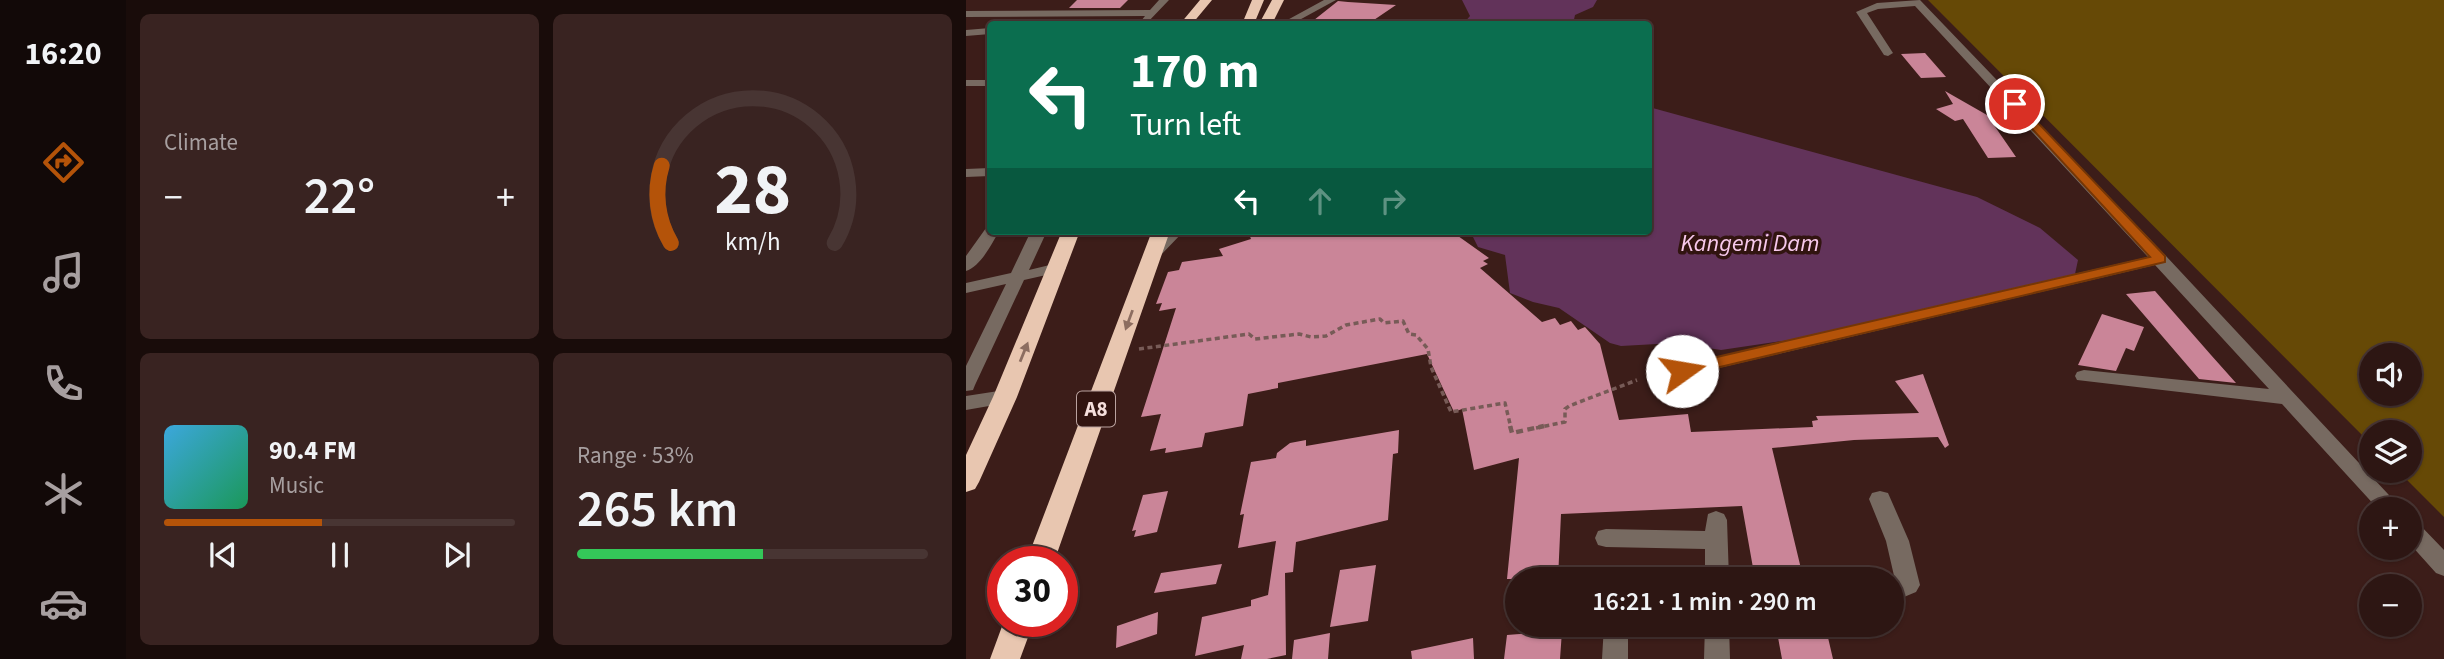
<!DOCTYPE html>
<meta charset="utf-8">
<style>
:root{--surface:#2d1613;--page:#392321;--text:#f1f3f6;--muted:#a79fa0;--line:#483533;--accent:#b45309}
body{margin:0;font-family:"Source Sans 3",sans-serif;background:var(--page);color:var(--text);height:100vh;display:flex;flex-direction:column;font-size:26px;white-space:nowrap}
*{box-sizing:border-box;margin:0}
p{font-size:23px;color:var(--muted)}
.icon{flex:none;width:38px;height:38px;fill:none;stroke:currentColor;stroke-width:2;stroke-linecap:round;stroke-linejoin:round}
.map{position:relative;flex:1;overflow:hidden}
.details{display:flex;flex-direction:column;gap:14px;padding:14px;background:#190c0a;width:840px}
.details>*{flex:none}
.guide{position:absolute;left:21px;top:21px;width:665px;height:214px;border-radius:7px;box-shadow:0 2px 5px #0004,0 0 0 2px var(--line);background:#0b6e4f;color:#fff;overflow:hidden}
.controls{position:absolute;left:1393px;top:343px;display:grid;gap:14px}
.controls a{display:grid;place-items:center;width:63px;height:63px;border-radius:50%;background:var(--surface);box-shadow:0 2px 5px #0004,0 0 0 2px var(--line);font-size:35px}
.speed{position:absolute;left:21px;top:546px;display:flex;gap:14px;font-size:35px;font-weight:700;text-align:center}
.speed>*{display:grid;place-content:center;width:91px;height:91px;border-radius:50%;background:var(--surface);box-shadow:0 2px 5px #0004,0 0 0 2px var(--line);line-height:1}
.speed .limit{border:10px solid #d22;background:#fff;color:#111}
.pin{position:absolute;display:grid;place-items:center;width:60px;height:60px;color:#fff;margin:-30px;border:4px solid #fff;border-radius:50%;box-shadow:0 2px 7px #0007}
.me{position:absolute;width:77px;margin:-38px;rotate:77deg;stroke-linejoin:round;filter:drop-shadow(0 0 5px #0008)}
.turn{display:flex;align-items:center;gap:24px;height:147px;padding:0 28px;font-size:32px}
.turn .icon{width:91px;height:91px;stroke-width:2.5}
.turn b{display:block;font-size:49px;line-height:60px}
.lanes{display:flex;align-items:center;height:66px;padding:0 28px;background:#0003;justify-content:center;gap:35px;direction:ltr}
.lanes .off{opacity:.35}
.big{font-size:52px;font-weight:600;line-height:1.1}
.details .card{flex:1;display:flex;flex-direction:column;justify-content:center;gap:10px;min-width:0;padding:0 24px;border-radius:10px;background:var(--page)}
.details .dial{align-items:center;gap:0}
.dial svg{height:182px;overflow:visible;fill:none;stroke:var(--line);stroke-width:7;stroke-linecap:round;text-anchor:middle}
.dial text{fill:var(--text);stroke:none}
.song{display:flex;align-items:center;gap:21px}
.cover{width:84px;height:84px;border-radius:10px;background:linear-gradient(135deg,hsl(200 70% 55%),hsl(150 70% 35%))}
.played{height:7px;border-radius:4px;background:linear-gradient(90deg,var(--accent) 45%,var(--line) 45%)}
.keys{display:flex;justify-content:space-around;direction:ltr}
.heat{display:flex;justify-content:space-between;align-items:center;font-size:38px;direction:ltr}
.charge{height:10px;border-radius:5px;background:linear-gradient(90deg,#34c759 53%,var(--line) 0)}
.details .tiles{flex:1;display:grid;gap:14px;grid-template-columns:repeat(2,1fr)}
.trip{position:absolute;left:539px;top:567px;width:399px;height:70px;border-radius:35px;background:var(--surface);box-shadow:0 2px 5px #0004,0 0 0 2px var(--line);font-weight:600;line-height:70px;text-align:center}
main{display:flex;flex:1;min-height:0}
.menu{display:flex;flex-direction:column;width:126px;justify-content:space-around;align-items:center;background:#120908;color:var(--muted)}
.menu .icon{width:49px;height:49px}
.menu .current{color:var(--accent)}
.menu b{font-size:32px;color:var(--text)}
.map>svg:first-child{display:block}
.green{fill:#664906;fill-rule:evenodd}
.water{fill:#62335a}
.building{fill:#ca8598}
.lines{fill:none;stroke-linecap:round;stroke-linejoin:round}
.path-far1{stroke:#775b57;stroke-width:3.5;stroke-dasharray:5 3.5;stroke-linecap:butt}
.path{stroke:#775b57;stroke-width:4.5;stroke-dasharray:7 4.5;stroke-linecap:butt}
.minor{fill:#776a61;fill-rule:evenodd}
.highway{fill:#e8c6b0;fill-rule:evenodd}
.oneway{fill:#8c6d60}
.route{fill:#b45309;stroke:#753606;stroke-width:2}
.labels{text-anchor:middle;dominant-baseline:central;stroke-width:7;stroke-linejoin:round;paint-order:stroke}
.shield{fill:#311410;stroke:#baa29f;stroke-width:2}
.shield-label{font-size:21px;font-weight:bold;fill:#f5dfdc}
.water-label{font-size:24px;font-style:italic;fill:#f8c9ed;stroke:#311410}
</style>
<main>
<nav class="menu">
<b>16:20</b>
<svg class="icon current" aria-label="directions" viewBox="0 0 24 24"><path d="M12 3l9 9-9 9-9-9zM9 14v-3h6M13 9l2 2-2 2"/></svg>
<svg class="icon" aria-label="music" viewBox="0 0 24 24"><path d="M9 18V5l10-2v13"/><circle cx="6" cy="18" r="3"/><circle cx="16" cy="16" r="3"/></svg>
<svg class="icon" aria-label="phone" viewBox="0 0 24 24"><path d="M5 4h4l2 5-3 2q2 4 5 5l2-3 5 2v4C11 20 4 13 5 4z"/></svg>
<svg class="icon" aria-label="climate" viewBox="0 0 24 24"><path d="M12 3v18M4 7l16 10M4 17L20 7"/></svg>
<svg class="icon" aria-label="car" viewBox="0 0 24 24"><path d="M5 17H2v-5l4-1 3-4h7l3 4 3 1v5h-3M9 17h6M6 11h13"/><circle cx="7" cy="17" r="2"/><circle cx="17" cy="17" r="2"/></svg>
</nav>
<section class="details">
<div class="tiles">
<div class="card"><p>Climate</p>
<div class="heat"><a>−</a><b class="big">22°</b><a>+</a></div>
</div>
<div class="card dial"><svg viewBox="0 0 100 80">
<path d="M14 69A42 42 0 1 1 86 69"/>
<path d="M14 69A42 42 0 0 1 10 35" stroke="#b45309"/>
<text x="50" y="56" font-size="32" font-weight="700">28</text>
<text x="50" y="72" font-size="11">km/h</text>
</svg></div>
<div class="card">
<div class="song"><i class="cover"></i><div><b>90.4 FM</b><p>Music</p></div></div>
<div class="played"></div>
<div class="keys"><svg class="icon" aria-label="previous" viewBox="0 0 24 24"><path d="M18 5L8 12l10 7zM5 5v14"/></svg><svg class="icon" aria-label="pause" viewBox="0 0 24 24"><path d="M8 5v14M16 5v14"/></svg><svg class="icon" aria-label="next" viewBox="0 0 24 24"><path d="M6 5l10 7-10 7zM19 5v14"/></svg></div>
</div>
<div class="card"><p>Range · 53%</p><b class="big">265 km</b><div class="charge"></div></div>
</div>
</section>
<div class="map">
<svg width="1478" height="659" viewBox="0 0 1478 659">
<rect width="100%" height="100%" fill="#3c1d19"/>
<path class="green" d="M962 0H1478V517L1432 471H1444V432H1405V444ZM1405 355H1444V394H1405Z"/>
<path class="water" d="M496 0H631L627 7 609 15 607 24H497L504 16Z
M683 107 1011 197 1074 228 1112 260 1109 274 864 334 755 350 709 343 655 346 644 343 593 308 567 302 544 293 539 255 512 247 504 231H682Z"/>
<path class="building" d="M111 0H162L154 8H103Z
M372 1 382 2 430 5 402 24H343Z
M92 19H141L135 24H87Z
M959 53 980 77 955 78 935 54Z
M979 91 1021 115 1050 157 1022 158 997 119 989 121 970 109 987 104Z
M282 231H485L523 258 517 261 522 264 514 268 576 322 589 318 594 325 605 321 612 330 619 327 634 344 653 420 722 414 725 432 847 427 846 421 852 420 850 416 953 413 929 381 957 374 983 445 979 448 972 437 888 440 806 448 837 577 789 579 776 506 595 514 592 579H541L553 458 508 470 496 409 488 412 461 354 312 383V388L282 394 277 426 239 433 236 447 199 453 200 448 184 451 195 414 175 417 210 308 193 311 196 303 190 304 202 272 213 270 216 262 257 256 253 249 285 239Z
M1189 291 1245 355 1270 383 1233 379 1160 294Z
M1136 314 1178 327 1168 351 1160 348 1150 371 1112 365Z
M433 430 432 453 427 454 422 520 330 542 327 572 319 573 320 655 301 659H275L278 645 229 656 236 617 285 606V600L302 595 310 541 272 548 278 514 274 515 285 462 310 458 311 453 324 443 340 440V446Z
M202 491 191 532 168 537 170 530 166 531 177 495Z
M256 564 250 584 188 593 195 573Z
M410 565 402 621 364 627 374 570Z
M192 612 191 634 150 648 151 626Z
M860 629 867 659H816L811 632Z
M596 631 594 659H538L541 635Z
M364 633 362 659H326L328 640Z
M507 638 508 659H446L445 651Z"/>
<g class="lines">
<path class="path-far1" d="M173 349 283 334 289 339 333 334 345 337 360 336 380 325 414 319 418 323 437 321 443 334 450 335 462 349 465 367 485 412 539 403 545 428
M570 428 599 422V409L603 406 671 380"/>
<path class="path" d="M544 426 546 433 578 426"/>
<path class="minor" d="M193 0H203L180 24 175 21 179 16 0 17V11L184 10Z
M358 0H370L326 24H314Z
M954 0 1200 256 1436 509H1412L1316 404 1111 380 1109 376 1111 372 1118 370 1303 389 1189 265 689 383 682 381 680 377 682 373 689 371 1182 257 949 6 912 9 901 13 927 53 922 56 918 55 890 12 911 3Z
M24 28V34L0 36V30Z
M0 80H24V86H0Z
M24 168V176L0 177V169Z
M24 227V231H33C26 244 14 267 0 271V256L20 228Z
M65 231H81L63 270 92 263 100 268 98 271 58 280 9 385 7 390 0 391V366L40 284 0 293V283L45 273Z
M201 231H218L192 258H180L178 255 180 252Z
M39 390 46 392 49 397 46 402 0 410V396Z
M914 491 922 493 943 541 954 585 950 592 926 602V581L929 580 920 541 903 499 906 493Z
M750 511 758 514 761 520 763 579H739V549L640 547 632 545 629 538 632 531 640 529 739 531 742 514Z
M1444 520 1452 523 1478 550V576L1470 573 1444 544Z
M638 625H662V659H636Z
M739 625H763L764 659H738Z"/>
<path class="highway" d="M234 0H246L226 24H214Z
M286 0H298L288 24H276Z
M306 0H318L306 24H293Z
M96 231H114L51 397 13 482 9 489 0 492V455L27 397Z
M186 231H204L88 562H60Z
M38 621H68L54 659H24Z"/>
</g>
<defs><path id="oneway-solid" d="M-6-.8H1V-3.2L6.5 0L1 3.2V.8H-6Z" transform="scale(1.75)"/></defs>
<g class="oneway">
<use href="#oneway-solid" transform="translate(163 320) rotate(110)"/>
<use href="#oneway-solid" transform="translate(58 352) rotate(-68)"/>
</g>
<path class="route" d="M1045 102H1052L1199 256V262L716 376 710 375 707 371 710 367 716 365 1184 257 1045 106Z"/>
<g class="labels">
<rect class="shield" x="111" y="391.5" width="38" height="35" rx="5"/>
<g class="shield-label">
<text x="130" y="409">A8</text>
</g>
<g class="water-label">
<text x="784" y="243">Kangemi Dam</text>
</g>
</g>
</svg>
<div class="controls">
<a><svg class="icon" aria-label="sound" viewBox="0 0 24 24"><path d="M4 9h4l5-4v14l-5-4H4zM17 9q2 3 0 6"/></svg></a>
<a><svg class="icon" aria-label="layers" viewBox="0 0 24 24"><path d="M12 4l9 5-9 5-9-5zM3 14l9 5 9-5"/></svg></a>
<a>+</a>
<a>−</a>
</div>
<div class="speed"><div class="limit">30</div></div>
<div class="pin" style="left:1049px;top:104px;background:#d93025"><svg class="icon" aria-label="arrive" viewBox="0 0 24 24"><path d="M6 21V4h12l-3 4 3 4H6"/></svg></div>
<svg class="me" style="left:716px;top:371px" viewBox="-20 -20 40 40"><circle r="19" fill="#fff"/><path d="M0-13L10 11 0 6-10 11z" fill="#b45309"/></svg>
<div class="trip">16:21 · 1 min · 290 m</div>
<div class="guide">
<div class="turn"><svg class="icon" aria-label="left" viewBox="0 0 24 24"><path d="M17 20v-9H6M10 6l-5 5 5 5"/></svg><div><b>170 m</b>Turn left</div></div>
<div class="lanes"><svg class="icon" aria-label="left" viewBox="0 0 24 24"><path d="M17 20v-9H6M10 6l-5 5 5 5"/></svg><svg class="icon off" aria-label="ahead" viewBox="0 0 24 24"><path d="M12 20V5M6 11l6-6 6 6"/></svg><svg class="icon off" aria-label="right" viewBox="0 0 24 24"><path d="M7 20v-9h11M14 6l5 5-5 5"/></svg></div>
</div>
</div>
</main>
